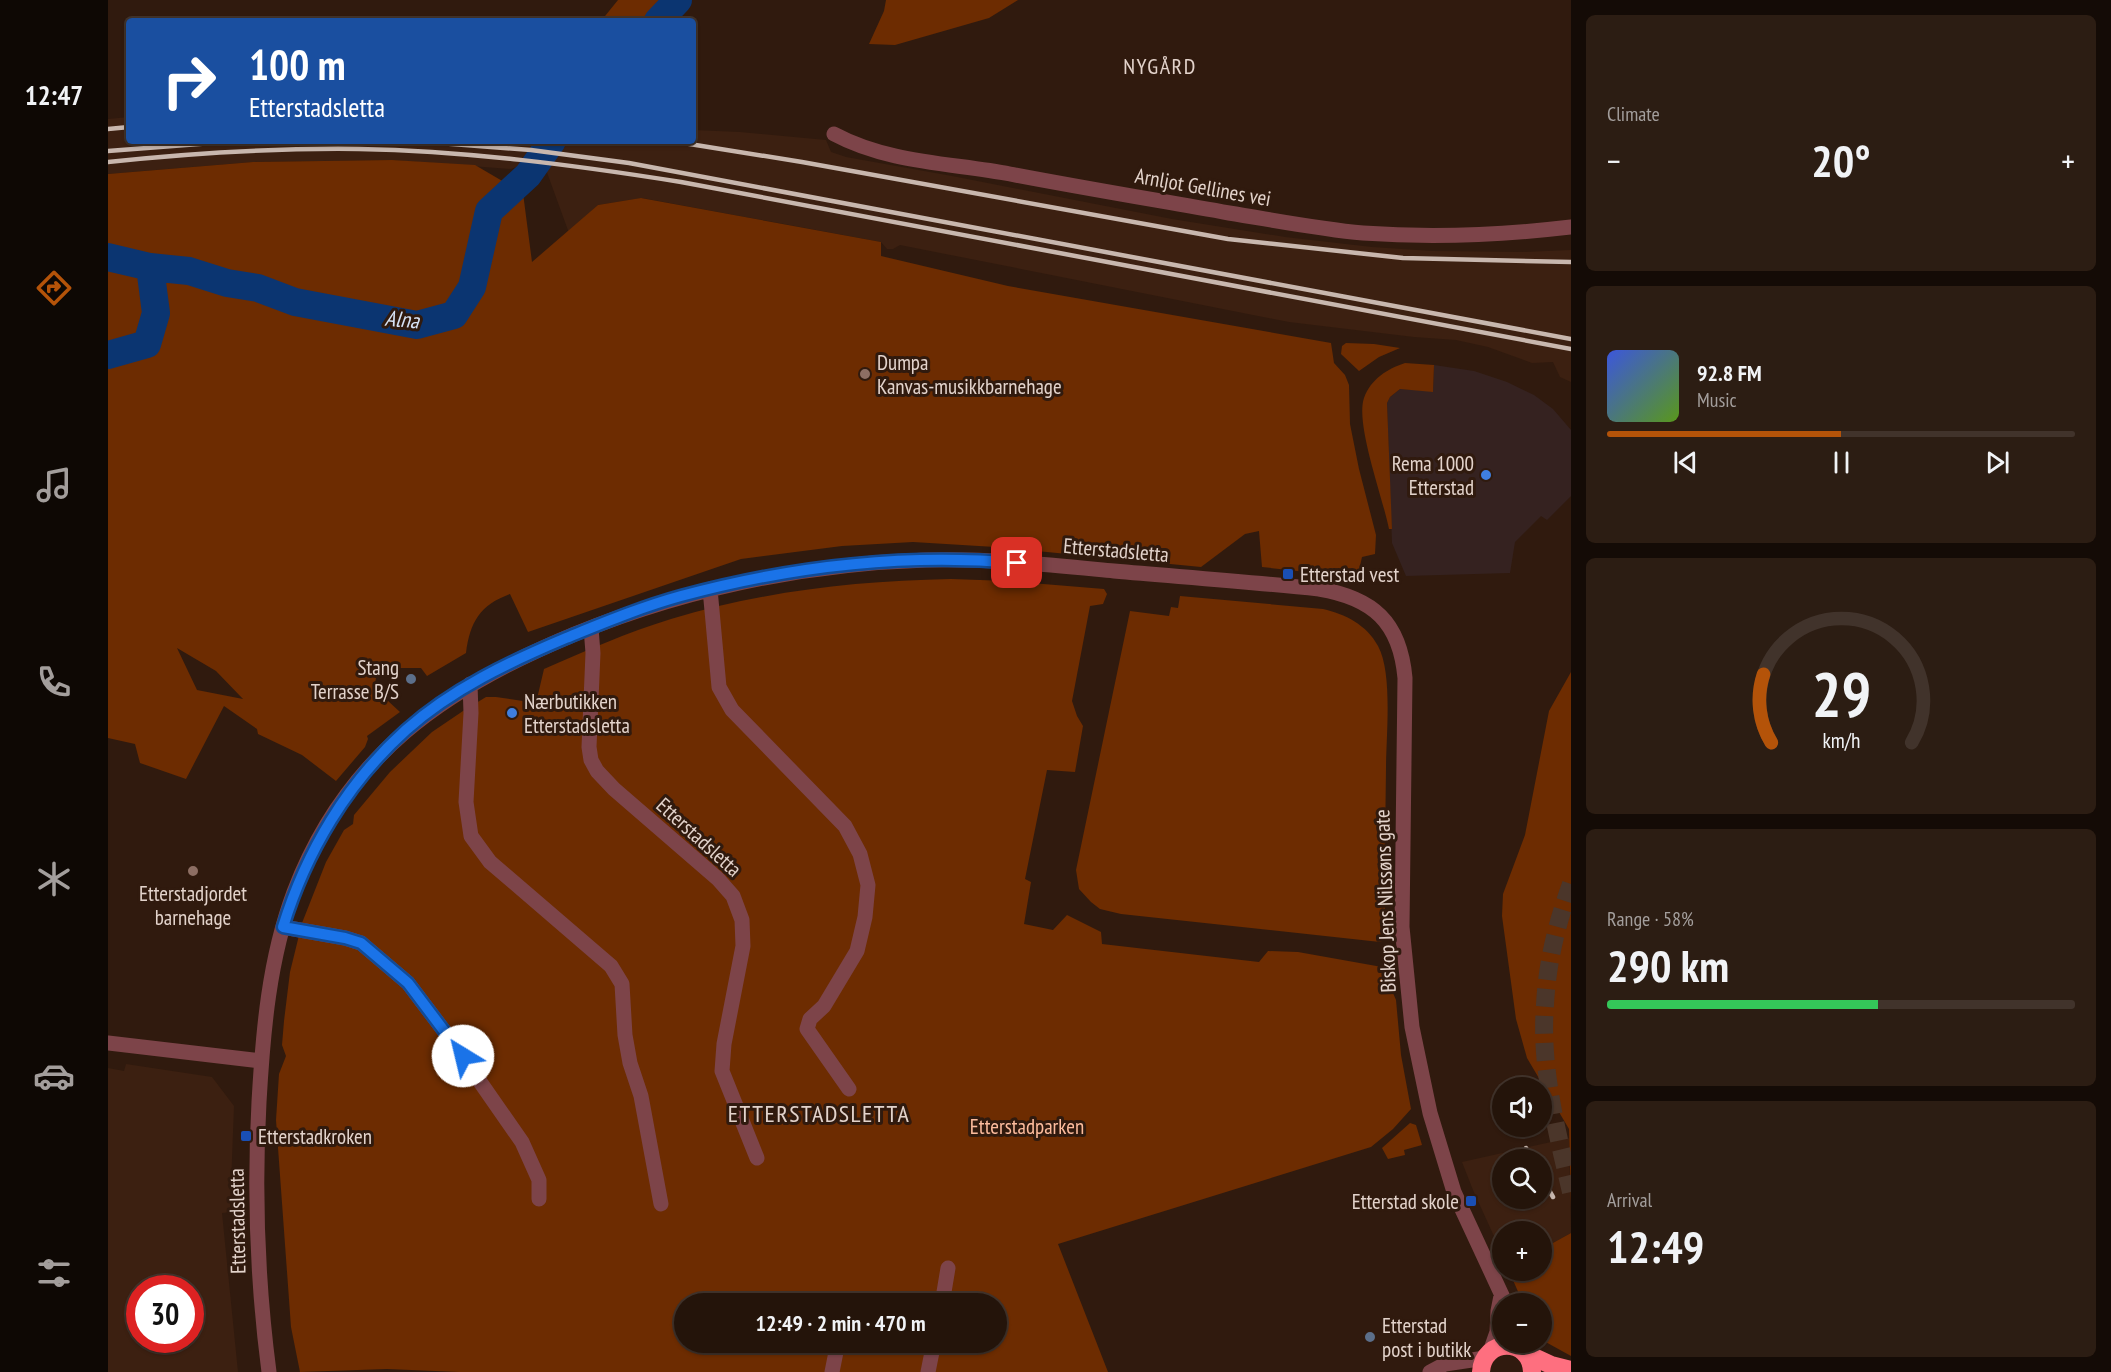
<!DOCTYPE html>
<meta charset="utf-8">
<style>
:root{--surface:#24140a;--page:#2c1d13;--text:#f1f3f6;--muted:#a39e9c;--line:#41332b;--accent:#b45309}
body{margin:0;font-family:"PT Sans Narrow",sans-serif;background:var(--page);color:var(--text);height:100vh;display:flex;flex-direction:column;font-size:22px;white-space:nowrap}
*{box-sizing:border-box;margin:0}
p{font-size:20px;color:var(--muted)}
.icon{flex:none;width:33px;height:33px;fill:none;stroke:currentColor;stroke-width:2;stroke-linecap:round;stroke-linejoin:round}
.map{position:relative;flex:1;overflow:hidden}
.sheet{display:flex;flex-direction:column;gap:15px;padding:15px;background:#140b06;width:540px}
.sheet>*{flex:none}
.hud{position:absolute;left:18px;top:18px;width:570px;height:126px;border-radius:6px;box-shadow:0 2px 4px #0004,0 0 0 2px var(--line);background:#1a4fa0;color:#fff;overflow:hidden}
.buttons{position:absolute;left:1384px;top:1077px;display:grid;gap:12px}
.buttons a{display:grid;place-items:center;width:60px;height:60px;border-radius:50%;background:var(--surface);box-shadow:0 2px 4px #0004,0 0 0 2px var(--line);font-size:30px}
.speed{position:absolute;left:18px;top:1275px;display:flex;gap:12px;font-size:30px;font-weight:700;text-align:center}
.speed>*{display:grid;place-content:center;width:78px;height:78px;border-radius:50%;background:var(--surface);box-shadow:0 2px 4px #0004,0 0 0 2px var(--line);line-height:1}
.speed .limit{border:9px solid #d22;background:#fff;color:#111}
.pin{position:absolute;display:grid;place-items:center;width:51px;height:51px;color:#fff;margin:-26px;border-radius:12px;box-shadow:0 3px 9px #0006}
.me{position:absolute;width:66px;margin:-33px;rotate:324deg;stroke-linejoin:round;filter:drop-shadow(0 0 4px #0008)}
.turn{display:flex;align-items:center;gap:21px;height:126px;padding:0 24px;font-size:27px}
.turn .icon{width:78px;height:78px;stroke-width:2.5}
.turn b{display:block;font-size:42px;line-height:51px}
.big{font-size:45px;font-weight:600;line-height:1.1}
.sheet .widget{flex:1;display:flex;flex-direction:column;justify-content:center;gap:9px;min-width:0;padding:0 21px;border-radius:9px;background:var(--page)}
.sheet .dial{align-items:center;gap:0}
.dial svg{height:156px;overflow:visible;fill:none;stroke:var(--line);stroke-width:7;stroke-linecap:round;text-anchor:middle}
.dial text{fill:var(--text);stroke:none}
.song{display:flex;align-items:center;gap:18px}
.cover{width:72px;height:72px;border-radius:9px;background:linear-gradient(135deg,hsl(230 70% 55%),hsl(90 70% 35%))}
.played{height:6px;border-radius:3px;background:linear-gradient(90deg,var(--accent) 50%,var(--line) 50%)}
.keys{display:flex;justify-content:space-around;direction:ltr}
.heat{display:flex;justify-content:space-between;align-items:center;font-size:33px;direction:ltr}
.charge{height:9px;border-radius:4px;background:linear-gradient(90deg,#34c759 58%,var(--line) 0)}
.trip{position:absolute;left:566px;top:1293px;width:333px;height:60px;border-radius:30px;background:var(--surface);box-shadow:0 2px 4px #0004,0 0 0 2px var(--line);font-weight:600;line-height:60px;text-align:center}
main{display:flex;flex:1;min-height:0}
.tab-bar{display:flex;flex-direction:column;width:108px;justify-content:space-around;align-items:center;background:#0e0804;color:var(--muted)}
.tab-bar .icon{width:42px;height:42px}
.tab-bar .selected{color:var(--accent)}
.tab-bar b{font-size:27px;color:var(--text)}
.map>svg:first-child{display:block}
.commercial{fill:#352220}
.built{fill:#3c2011;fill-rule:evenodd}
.green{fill:#6d2c01;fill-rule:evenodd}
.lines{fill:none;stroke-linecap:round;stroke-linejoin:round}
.river{stroke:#0b3571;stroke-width:28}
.highway-tunnel{stroke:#4b362a;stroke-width:18;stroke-dasharray:18 9;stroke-linecap:butt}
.minor{stroke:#7d4449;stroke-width:15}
.highway{stroke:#fe6f7f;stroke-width:18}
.rail{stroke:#c8b7ae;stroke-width:4.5}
.route-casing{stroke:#114b97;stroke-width:15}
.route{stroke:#1a73e8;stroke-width:10}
.education-dot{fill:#8d6e63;stroke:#301a0e;stroke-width:2}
.shop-dot{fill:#3f7fe0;stroke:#301a0e;stroke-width:2}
.transit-dot{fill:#1a4fb4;stroke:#301a0e;stroke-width:2}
.service-dot{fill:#5c6f8a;stroke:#301a0e;stroke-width:2}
.labels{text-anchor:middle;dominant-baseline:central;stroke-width:6;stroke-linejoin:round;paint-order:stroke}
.street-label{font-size:21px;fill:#e3d3cb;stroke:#301a0e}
.poi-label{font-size:21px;fill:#e3d3cb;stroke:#301a0e;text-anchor:start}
.park-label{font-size:21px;fill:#fdbc9d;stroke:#301a0e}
.neighbourhood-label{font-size:22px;letter-spacing:1.5px;fill:#e3d3cb;stroke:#301a0e}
.water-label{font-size:22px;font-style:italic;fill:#d6e2f5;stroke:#301a0e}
.quarter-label{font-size:24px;letter-spacing:1.5px;fill:#e3d3cb;stroke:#301a0e}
</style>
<main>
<nav class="tab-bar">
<b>12:47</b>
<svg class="icon selected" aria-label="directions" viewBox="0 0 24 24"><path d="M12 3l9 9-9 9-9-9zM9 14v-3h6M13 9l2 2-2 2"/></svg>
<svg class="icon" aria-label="music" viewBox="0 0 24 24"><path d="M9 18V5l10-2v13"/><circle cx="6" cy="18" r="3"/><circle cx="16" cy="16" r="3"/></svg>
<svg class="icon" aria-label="phone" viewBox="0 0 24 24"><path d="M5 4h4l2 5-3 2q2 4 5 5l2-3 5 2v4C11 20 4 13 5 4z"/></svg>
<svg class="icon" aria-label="climate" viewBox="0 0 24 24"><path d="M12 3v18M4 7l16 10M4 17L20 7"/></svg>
<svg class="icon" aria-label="car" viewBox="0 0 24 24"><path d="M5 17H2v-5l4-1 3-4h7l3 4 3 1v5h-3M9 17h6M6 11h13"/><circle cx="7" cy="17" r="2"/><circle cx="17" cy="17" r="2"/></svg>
<svg class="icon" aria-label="filters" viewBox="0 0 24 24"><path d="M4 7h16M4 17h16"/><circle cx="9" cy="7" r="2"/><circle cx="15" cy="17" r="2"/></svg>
</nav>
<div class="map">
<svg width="1463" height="1372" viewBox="0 0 1463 1372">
<rect width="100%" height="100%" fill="#301a0e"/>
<path class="commercial" d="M1326 365 1366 371 1399 382 1426 395 1445 409 1463 430V496L1439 520 1433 516 1407 542 1402 573 1298 576 1284 543 1279 403 1282 397 1292 389 1325 391Z"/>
<path class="built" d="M21 117V141H585V130L632 132 718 140 723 152 738 157 844 176 1064 219 1177 237 1264 247 1324 251 1413 252 1463 250V382L1452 377 1445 362 1424 363 1380 347 1348 340 1306 337 1181 322 792 245 785 249H779L773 242 534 198 490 205 461 233 437 167 413 165 403 169 284 160 145 162 0 174V119Z
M18 1064 104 1077 126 1106 122 1212 114 1213 130 1372H0V1068L16 1071ZM82 1288V1340H32V1288Z
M1461 1138 1463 1233 1434 1249V1232H1395V1256L1365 1190 1354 1162ZM1395 1160H1434V1198H1395Z"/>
<path class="green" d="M510 0H581L552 21H493Z
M778 0H910L881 18 787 45 761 44 776 11Z
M284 160 367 165 415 193 424 262 490 205 533 198 773 242V256L900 286 1223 343 1226 363 1237 375 1241 385 1242 424 1251 469 1268 535 1267 554 1254 557 1250 575 1244 577 1154 567 1151 531 1137 534 1093 567 887 547 805 542 734 546 633 559 420 632 402 594C372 605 362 622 358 653L319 676 313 668H270L266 688 292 712 259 736 260 739 257 747 228 781 194 755 150 734 149 729 116 706 78 779 32 763 27 744 0 738V174L145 162ZM69 648 108 671 135 699 89 690Z
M1238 343 1266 344 1292 348 1271 357 1251 371 1233 354 1234 346Z
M1297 363 1326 365 1325 392 1292 389 1282 397 1279 403 1284 529H1281C1275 498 1247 424 1256 398 1263 379 1279 369 1297 363Z
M843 579 900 581 996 589 999 594 995 604 982 606 964 701 969 716 975 726 967 772 939 770 917 879 923 882 916 924 945 930 959 915 993 932 994 944 1151 962 1160 951 1190 952 1274 967 1288 1000 1293 1055 1303 1109 1285 1129 1263 1147 950 1244 1000 1372H351L279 1369 192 1372 183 1327 168 1120 171 1074 178 1056 174 1045 176 1021 182 972 194 923 218 862 236 830 245 824 246 815 282 772 324 732 355 711 378 697H388L428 703 436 669C477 651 520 632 563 619 656 591 746 581 843 579ZM576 1304H888V1342H576Z
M1072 596 1215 609C1237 614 1259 625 1270 646 1285 673 1278 737 1278 769 1277 826 1277 883 1277 940L1272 942 1013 914 992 909 983 902 971 889 968 870 1022 611 1061 616 1063 607 1070 608Z
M1463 672V1207L1461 1129 1419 1058 1408 1019 1394 916 1395 894 1417 835 1441 711Z
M1302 1123 1308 1125 1314 1145 1296 1150 1297 1155 1280 1159 1274 1148Z
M1463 1233V1356L1434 1340V1304L1415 1303 1401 1271 1434 1270V1249Z"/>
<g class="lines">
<path class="river" d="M550 21 570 0
M0 257 42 267
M0 355 39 344 48 313 42 267 81 271 119 283 150 288 187 302 309 325 346 315 364 287 381 211 420 175 444 141"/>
<path class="highway-tunnel" d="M1463 884C1449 923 1439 963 1437 1005 1432 1068 1449 1131 1463 1192"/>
<path class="minor" d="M726 134C780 163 843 163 902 174 975 188 1048 200 1121 213 1165 220 1210 229 1255 233 1324 238 1395 235 1463 227
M602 589 611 687 624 710 737 826 752 854 760 885 757 917 749 951 716 1006 702 1019 699 1029 741 1089
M483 628 485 653 481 747 483 760 489 771 506 789 610 879 625 896 634 920 635 946 616 1044 614 1071 649 1158
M362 684 363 713 358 802 363 836 382 862 503 966 514 984 517 1035 522 1063 533 1096 553 1204
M175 927 237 938 253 943 300 983 343 1040 414 1142 431 1180V1199
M0 1043 153 1061
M834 1304 840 1268
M1382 1352 1389 1332 1390 1311 1393 1296
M161 1372C149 1280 146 1194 151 1102 155 1031 161 959 186 892 238 755 337 688 467 634 580 588 696 564 818 560 881 558 944 565 1006 571 1075 577 1143 582 1211 589 1265 598 1292 622 1297 678L1294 927 1304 1027 1322 1113 1346 1192 1398 1304
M724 1372 730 1342
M820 1372 826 1342
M1322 1372 1337 1364 1377 1358"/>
<path class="highway" d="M1417 1353 1443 1365 1463 1370
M1373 1372C1375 1337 1423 1337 1424 1372"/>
<path class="rail" d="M0 129 21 127
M305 141 423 150 521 163 1463 339
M563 141 694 162 1120 239 1295 258 1463 262
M0 151 130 141
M0 162C83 153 167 148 251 149 359 151 466 165 573 182L1463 349
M1418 1148 1424 1160
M1434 1178 1445 1197"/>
</g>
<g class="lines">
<defs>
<path id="route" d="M355 1056 300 983 253 943 237 938 175 927C198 852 239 783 298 730 344 689 401 662 458 638 495 623 533 607 573 596 681 567 797 553 909 563"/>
</defs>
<use href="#route" class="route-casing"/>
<use href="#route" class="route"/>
</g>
<g class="education-dot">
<circle cx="757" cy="374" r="6"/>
<circle cx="85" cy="871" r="6"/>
</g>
<g class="shop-dot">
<circle cx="1378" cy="475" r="6"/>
<circle cx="404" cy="713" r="6"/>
</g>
<g class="transit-dot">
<rect x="1174" y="568" width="12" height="12" rx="3"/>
<rect x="132" y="1130" width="12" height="12" rx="3"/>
<rect x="1357" y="1195" width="12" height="12" rx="3"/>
</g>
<g class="service-dot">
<circle cx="303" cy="679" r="6"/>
<circle cx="1262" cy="1337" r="6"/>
</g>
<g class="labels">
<g class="street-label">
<text transform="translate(1095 187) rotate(10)">Arnljot Gellines vei</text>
<text transform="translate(1008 550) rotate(5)">Etterstadsletta</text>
<text transform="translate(591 837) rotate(42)">Etterstadsletta</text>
<text transform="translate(1277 901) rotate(-92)">Biskop Jens Nilssøns gate</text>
<text transform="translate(129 1221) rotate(-91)">Etterstadsletta</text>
</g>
<g class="poi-label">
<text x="769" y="362">Dumpa<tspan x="769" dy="24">Kanvas-musikkbarnehage</tspan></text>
<text x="1366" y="463" text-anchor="end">Rema 1000<tspan x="1366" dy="24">Etterstad</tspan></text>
<text x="1192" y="574">Etterstad vest</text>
<text x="291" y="667" text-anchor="end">Stang<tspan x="291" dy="24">Terrasse B/S</tspan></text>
<text x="416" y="701">Nærbutikken<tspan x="416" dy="24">Etterstadsletta</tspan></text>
<text x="85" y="893" text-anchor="middle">Etterstadjordet<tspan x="85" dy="24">barnehage</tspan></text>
<text x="150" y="1136">Etterstadkroken</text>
<text x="1351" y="1201" text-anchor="end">Etterstad skole</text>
<text x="1274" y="1325">Etterstad<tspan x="1274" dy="24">post i butikk</tspan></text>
</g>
<g class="park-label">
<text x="919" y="1126">Etterstadparken</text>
</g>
<g class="neighbourhood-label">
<text x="1052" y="66">NYGÅRD</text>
</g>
<g class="water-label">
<text transform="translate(294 319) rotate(5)">Alna</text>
</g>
<g class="quarter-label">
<text x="711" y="1113">ETTERSTADSLETTA</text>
</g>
</g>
</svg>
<div class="buttons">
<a><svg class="icon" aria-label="sound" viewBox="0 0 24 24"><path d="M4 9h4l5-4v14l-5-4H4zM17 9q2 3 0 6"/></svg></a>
<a><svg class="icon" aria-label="search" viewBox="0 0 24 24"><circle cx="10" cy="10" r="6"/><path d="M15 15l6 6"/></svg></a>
<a>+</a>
<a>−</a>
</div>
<div class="speed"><div class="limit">30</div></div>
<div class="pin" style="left:909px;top:563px;background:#d93025"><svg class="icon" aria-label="arrive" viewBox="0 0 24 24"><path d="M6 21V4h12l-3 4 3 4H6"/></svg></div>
<svg class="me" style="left:355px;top:1056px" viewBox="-20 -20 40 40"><circle r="19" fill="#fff"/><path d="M0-13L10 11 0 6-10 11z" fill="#1a73e8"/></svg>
<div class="trip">12:49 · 2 min · 470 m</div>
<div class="hud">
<div class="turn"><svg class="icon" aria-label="right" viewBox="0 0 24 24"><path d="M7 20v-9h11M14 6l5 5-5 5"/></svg><div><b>100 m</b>Etterstadsletta</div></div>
</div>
</div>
<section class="sheet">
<div class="widget"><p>Climate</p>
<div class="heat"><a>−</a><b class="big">20°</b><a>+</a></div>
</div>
<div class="widget">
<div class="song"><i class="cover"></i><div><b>92.8 FM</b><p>Music</p></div></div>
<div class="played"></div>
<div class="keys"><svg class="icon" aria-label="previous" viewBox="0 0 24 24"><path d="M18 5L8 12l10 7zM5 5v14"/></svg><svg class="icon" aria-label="pause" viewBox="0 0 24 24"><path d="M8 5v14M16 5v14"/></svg><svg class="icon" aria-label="next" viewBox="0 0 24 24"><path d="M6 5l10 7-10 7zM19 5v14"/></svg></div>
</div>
<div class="widget dial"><svg viewBox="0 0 100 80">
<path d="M14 69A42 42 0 1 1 86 69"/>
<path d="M14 69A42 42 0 0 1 10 34" stroke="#b45309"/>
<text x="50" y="56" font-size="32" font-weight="700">29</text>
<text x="50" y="72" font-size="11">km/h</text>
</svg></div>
<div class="widget"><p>Range · 58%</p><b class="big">290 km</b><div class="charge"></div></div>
<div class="widget"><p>Arrival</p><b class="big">12:49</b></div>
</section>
</main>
